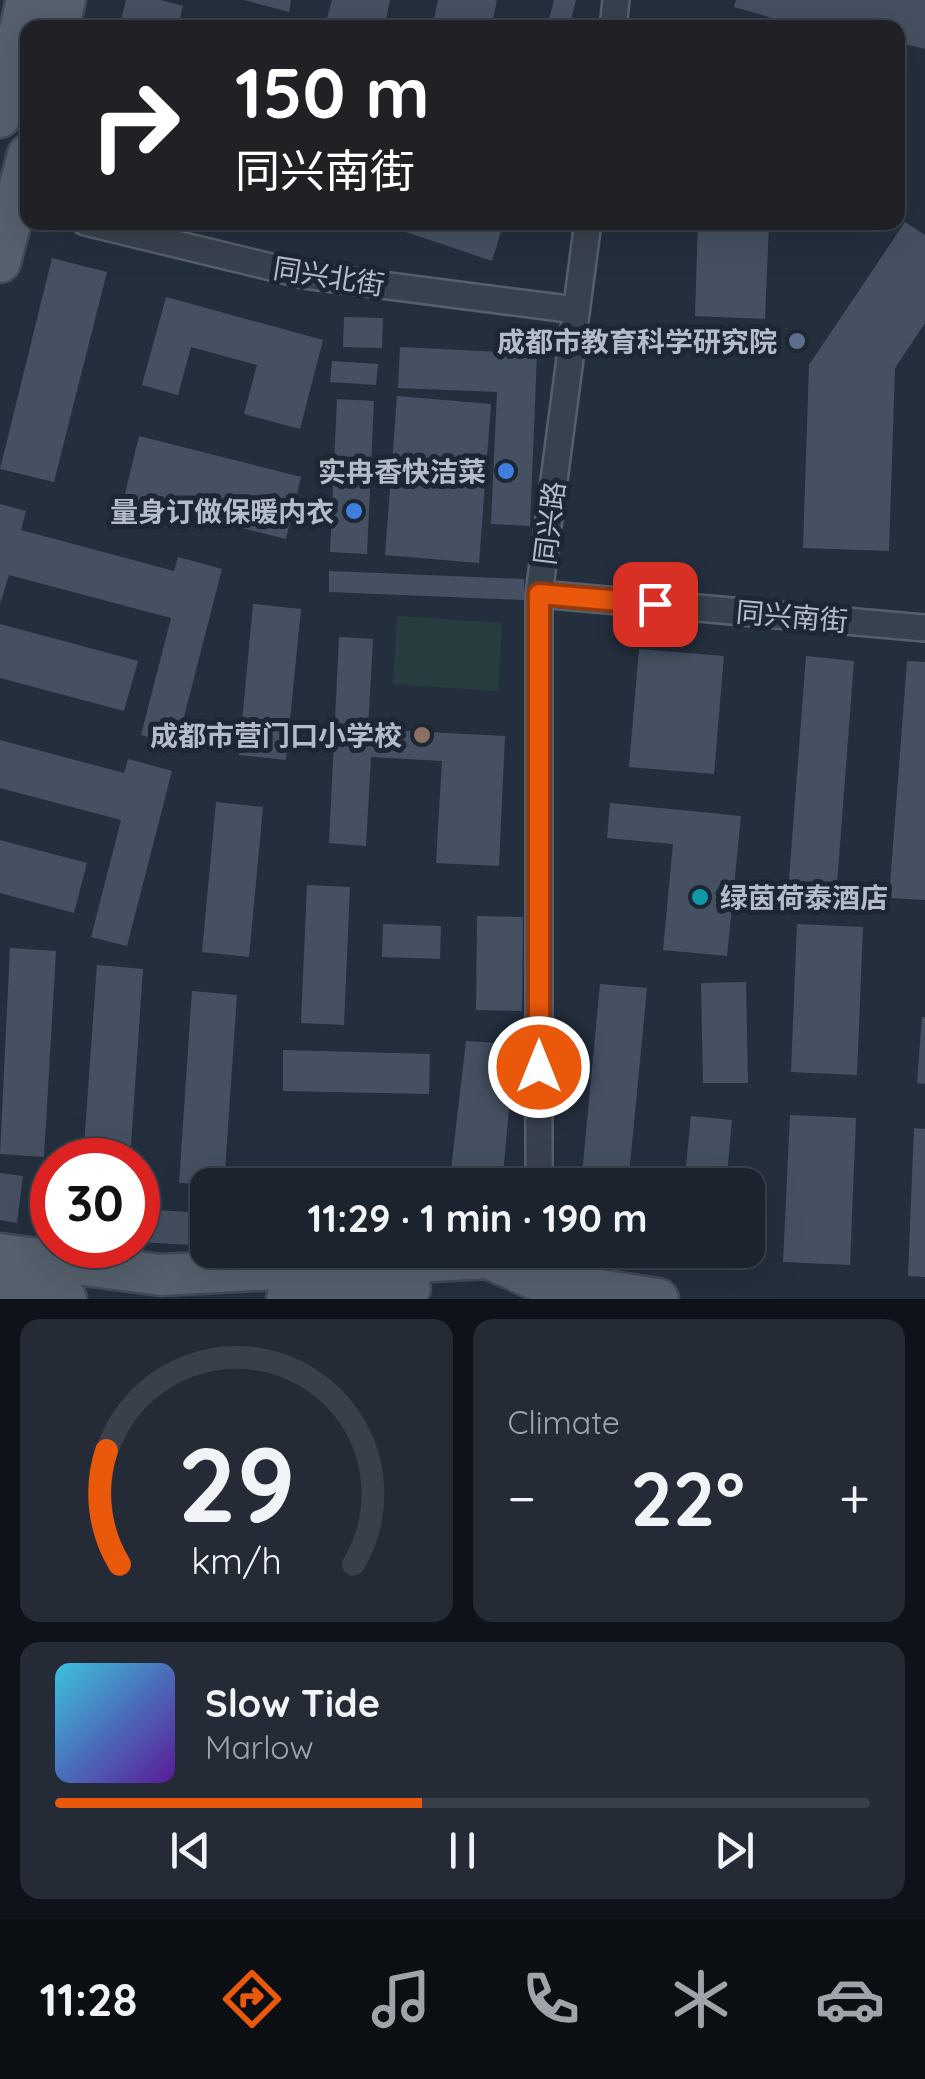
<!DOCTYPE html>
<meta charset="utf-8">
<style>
:root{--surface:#1b232e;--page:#242b36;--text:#f1f3f6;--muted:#a0a4aa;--line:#39404a;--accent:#ea580c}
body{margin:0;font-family:Quicksand,"Noto Sans SC",sans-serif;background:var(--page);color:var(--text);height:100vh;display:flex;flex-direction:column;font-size:38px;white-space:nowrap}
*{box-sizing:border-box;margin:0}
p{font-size:32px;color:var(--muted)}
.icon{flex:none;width:55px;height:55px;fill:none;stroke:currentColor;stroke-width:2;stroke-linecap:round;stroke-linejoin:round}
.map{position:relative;height:1299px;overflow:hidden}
.panel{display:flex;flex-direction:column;gap:20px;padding:20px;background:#0f1319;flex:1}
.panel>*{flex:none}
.guide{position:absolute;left:20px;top:20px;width:885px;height:210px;border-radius:20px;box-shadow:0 10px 40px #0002,0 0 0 2px var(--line);background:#202124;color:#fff;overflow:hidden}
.speed{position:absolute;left:30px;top:1138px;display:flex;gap:20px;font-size:50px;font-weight:700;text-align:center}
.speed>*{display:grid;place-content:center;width:130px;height:130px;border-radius:50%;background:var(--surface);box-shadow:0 10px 40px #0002,0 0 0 2px var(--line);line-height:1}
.speed .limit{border:15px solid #d22;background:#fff;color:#111}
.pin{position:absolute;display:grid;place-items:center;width:85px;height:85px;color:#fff;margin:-42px;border-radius:20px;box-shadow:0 5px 15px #0006}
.me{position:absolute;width:110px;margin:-55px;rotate:0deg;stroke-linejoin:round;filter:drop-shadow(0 0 8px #0008)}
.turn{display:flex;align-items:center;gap:35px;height:210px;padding:0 50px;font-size:45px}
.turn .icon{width:130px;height:130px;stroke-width:2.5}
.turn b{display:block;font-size:70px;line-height:85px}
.big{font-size:75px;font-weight:700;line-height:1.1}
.panel .tile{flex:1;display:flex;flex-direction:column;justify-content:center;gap:15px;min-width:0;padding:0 35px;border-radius:20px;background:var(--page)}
.panel .dial{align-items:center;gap:0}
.dial svg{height:260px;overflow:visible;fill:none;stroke:var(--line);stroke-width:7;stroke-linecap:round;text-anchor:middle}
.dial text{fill:var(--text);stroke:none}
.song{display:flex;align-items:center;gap:30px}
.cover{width:120px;height:120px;border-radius:15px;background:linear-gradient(135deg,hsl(190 70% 55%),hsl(270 70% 35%))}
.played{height:10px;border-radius:5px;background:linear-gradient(90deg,var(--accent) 45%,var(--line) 45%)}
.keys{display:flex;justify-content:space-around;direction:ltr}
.heat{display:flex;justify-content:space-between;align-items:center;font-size:55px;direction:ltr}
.panel .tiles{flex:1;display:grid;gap:20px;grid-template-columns:1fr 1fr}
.tile:last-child{grid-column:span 2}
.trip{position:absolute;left:190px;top:1168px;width:575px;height:100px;border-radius:20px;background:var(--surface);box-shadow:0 10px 40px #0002,0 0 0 2px var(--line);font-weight:700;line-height:100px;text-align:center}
.menu{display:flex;height:160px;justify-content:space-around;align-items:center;background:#0b0e12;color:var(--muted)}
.menu .icon{width:70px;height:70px}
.menu .active{color:var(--accent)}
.menu b{font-size:45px;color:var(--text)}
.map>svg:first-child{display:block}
.green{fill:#263c3f}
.building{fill:#455162}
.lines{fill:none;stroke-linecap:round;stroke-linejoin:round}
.street-casing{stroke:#565f6c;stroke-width:30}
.primary-casing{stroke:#414a57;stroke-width:45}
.street{stroke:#38414e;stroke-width:25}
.primary{stroke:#56606e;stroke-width:40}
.route-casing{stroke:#983908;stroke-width:25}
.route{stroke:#ea580c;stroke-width:18}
.service-dot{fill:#5c6f8a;stroke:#1d2633;stroke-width:4}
.shop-dot{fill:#3f7fe0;stroke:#1d2633;stroke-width:4}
.education-dot{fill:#8d6e63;stroke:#1d2633;stroke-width:4}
.culture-dot{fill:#0f9aa8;stroke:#1d2633;stroke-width:4}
.labels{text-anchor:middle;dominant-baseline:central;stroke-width:10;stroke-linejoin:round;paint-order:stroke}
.street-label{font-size:28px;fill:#b4bcc9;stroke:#1d2633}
.poi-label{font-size:28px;font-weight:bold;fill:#b4bcc9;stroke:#1d2633;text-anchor:end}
</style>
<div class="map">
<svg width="925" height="1299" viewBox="0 0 925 1299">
<rect width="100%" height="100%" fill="#242f3e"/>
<path class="green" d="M397 616 502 623 498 691 393 684Z"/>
<path class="building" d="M126 0H161L183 6 178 28H119Z
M244 0H291L289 12Z
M332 0H390L384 28H349L326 22Z
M438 0H497L491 28H432Z
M554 0H576L569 28H547Z
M736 0H925V49L898 42V28H793L794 24 734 7Z
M376 222H504L492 261Z
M698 222H769L765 319 695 316Z
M905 222 925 235V323L895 368 889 551 803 548 809 365Z
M52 258 107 272 54 482 0 469Z
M166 297 323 340 300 429 244 414 257 365 191 347 178 395 142 385Z
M344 317 383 318 382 348 343 347Z
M400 347 537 354 530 526 491 524 497 392 398 388Z
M332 361 378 364 376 385 330 382Z
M397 396 491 404 479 563 385 555Z
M337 399 374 401 367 554 330 552Z
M139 436 301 477 286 539 124 498Z
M0 504 26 511 21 530 174 571 178 557 222 569 177 744 141 735 171 618 9 575 0 604Z
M329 571 524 579V600L329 592Z
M253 604 301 609 286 760 239 755Z
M0 624 138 661 124 711 0 678Z
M339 637 373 639 368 729 505 736 499 866 436 863 442 761 371 757 366 846 329 843Z
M639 649 724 656 714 774 629 767Z
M806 656 854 661 836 897 788 893Z
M907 661 925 662V900L889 898Z
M0 740 124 773 128 759 172 771 127 946 91 937 121 820 0 788Z
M216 802 263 807 249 957 202 952Z
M610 803 741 816 727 956 663 950 673 844 607 838Z
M0 840 87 863 74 913 0 893Z
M307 885 350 887 344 1025 301 1023Z
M477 916 523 917 522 1011 476 1010Z
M383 924 441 926 440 959 382 957Z
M797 924 863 927 857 1075 791 1072Z
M10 948 56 951 44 1157 0 1154Z
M97 965 143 969 130 1160H83Z
M746 982 748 1083H703L701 983Z
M600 984 647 988 628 1185H581Z
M192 991 237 995 224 1185 179 1183Z
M922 1017H925V1084L917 1083Z
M466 1041 515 1044 502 1185H350L451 1170Z
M283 1050 430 1054 429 1094 283 1091Z
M790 1115 856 1118 850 1265 783 1262Z
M691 1116 732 1120 726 1185H684Z
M914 1128 925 1129V1277L908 1276Z
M0 1173 23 1176 17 1223 0 1220Z
M138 1209 208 1213V1246L138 1242Z"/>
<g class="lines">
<defs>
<path id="street" d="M613 28 616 0
M85 222 304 275 576 310
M539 594 925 628
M539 1185V594L588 222
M539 1281V1250"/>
<path id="primary" d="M58 28 65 0
M0 117 27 0
M0 262 28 155
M0 1254 161 1275 488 1258 539 1281 658 1299
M0 1287 66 1299
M287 1299 410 1288"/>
</defs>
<use href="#street" class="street-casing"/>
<use href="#primary" class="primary-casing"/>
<use href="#street" class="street"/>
<use href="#primary" class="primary"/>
</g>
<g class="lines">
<defs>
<path id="route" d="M539 1067V594L655 604"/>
</defs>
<use href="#route" class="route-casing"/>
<use href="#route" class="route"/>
</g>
<circle class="service-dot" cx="797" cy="341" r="10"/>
<g class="shop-dot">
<circle cx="506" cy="471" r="10"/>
<circle cx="354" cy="511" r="10"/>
</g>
<circle class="education-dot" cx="422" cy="735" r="10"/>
<circle class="culture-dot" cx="700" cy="897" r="10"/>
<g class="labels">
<g class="street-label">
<text transform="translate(329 276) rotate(9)">同兴北街</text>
<text transform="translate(549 523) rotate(-83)">同兴路</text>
<text transform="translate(792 616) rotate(5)">同兴南街</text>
</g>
<g class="poi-label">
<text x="777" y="341">成都市教育科学研究院</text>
<text x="486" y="471">实冉香快洁菜</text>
<text x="334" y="511">量身订做保暖内衣</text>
<text x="402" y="735">成都市营门口小学校</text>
<text x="720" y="897" text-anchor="start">绿茵荷泰酒店</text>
</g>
</g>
</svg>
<div class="speed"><div class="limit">30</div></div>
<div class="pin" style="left:655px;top:604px;background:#d93025"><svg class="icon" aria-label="arrive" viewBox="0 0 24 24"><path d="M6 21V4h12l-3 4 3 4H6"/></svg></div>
<svg class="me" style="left:539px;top:1067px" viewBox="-20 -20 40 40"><circle r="17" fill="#ea580c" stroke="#fff" stroke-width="3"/><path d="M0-11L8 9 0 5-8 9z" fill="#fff"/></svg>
<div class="trip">11:29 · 1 min · 190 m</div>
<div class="guide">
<div class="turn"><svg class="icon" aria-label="right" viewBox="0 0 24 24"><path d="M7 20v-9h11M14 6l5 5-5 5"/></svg><div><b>150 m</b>同兴南街</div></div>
</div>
</div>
<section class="panel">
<div class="tiles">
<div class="tile dial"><svg viewBox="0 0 100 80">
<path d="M14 69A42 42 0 1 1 86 69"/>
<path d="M14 69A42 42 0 0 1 10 34" stroke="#ea580c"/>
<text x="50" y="56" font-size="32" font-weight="700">29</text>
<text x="50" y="72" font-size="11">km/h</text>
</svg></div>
<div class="tile"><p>Climate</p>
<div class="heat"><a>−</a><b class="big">22°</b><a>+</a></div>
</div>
<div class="tile">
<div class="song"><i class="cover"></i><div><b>Slow Tide</b><p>Marlow</p></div></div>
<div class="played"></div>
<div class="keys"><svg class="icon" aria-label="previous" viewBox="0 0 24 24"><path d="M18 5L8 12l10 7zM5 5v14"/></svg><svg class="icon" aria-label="pause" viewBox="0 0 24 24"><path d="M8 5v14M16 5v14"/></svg><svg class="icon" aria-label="next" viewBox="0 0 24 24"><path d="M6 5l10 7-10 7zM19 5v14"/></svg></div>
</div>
</div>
</section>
<nav class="menu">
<b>11:28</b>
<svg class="icon active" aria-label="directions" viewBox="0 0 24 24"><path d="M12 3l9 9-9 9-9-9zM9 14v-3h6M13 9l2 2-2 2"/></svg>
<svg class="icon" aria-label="music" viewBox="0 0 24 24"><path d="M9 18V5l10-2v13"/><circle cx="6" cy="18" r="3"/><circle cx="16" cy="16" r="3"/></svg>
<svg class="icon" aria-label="phone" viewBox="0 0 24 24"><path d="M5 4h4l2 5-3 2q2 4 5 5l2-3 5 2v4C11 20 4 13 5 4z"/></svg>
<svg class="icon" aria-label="climate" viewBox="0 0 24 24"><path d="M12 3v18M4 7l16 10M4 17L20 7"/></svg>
<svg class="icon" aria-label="car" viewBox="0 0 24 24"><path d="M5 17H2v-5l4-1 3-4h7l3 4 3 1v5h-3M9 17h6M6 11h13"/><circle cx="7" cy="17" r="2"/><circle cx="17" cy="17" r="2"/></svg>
</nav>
